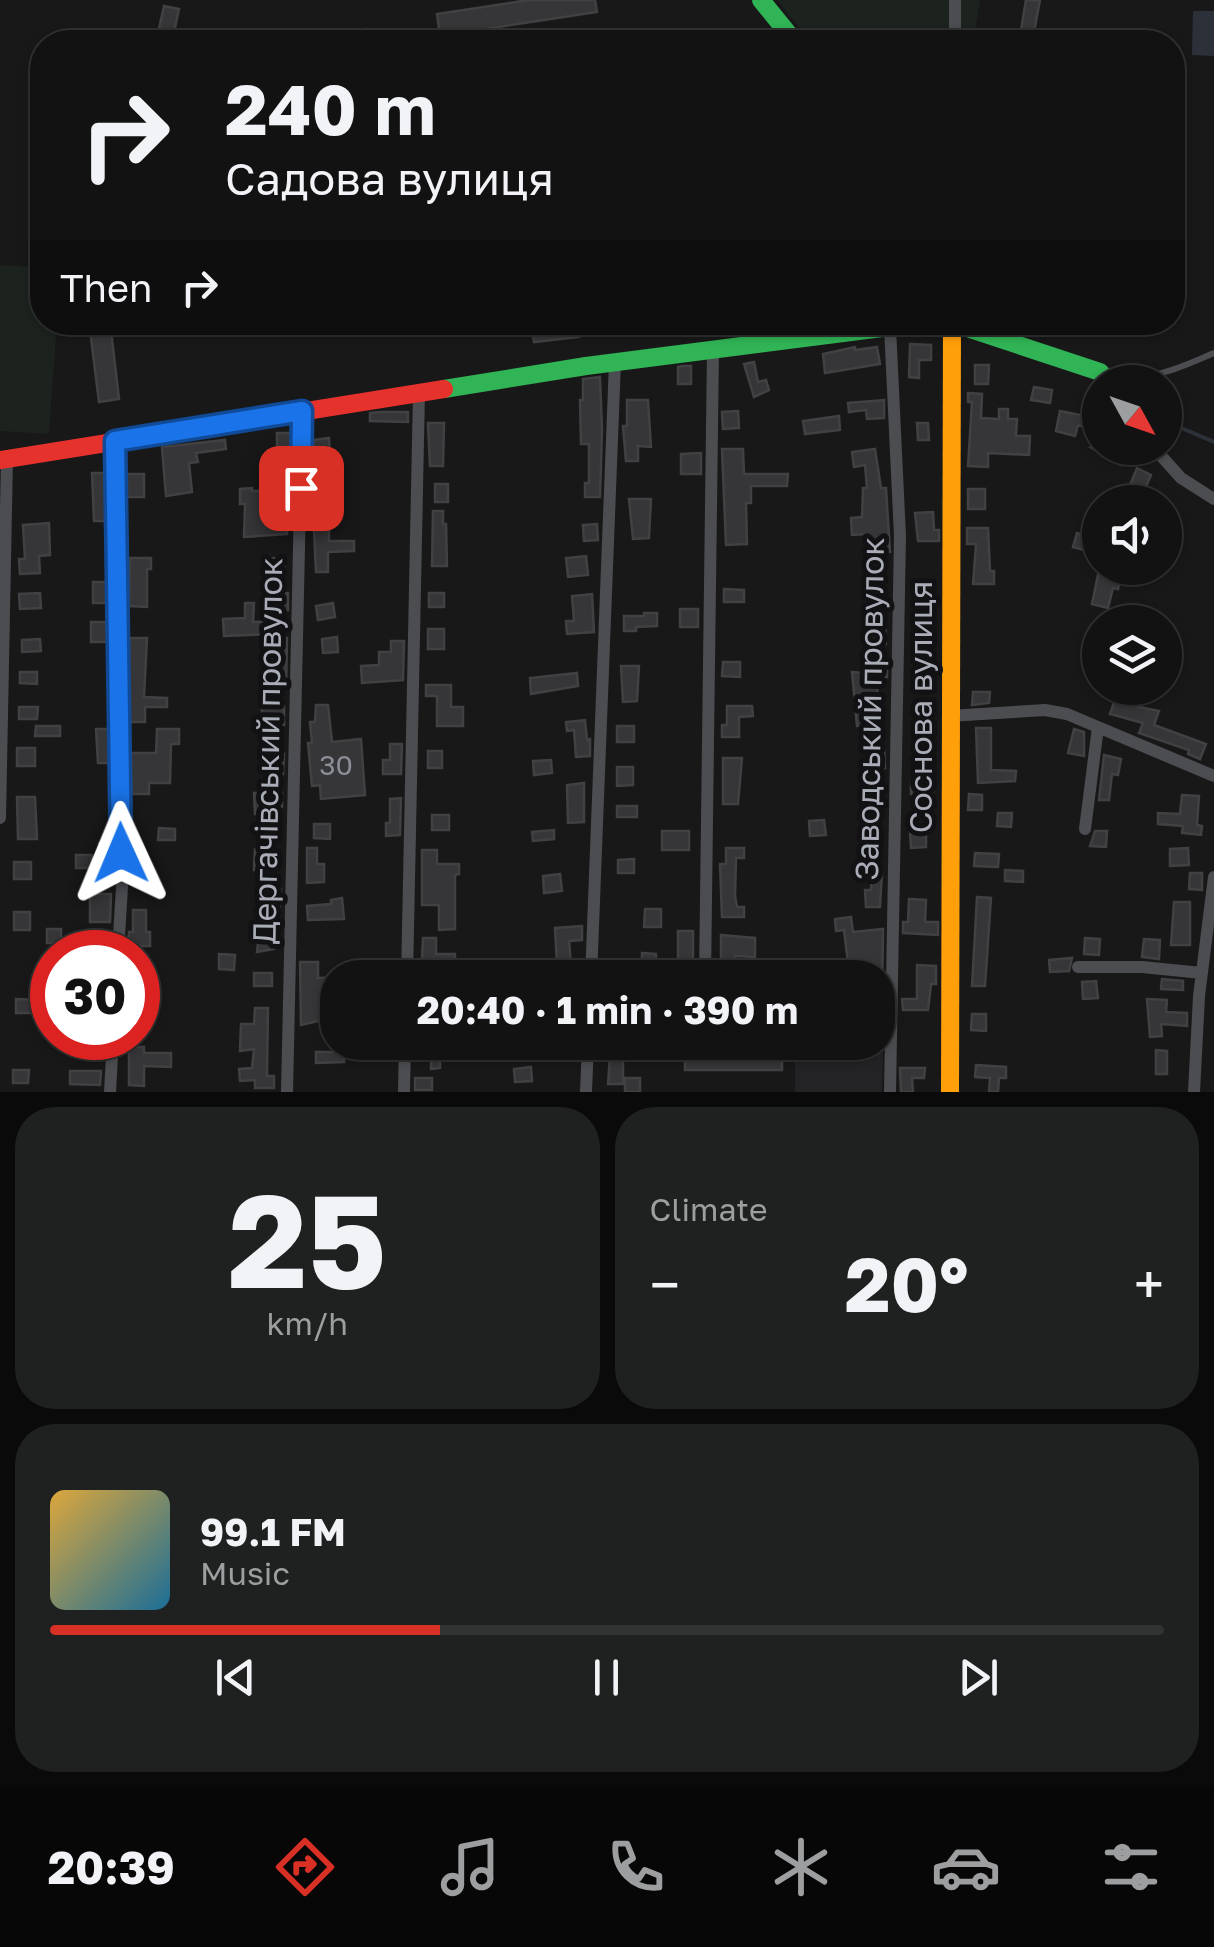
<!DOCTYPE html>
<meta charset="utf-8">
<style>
:root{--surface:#121212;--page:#1f2020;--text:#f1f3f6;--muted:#9c9e9f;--line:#313232;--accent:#d93025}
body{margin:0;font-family:"Golos Text",sans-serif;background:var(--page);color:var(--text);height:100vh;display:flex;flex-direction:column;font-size:38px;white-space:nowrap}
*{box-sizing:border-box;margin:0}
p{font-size:32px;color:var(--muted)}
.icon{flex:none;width:55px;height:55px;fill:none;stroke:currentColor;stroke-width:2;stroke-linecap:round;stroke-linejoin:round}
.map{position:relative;height:1092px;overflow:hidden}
.sheet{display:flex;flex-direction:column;gap:15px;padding:15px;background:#0a0a0a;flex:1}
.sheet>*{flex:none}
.banner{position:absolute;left:30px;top:30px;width:1155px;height:305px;border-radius:40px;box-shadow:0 2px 8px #0004,0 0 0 2px var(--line);background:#121212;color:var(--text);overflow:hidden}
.needle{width:65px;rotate:130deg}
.fabs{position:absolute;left:1082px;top:365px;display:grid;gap:20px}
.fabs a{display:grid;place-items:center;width:100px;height:100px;border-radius:50%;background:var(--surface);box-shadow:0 2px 8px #0004,0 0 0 2px var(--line);font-size:50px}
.speed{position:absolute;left:30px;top:930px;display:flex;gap:20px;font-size:50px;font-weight:700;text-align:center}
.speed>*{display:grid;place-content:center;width:130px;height:130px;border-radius:50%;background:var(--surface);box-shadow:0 2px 8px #0004,0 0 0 2px var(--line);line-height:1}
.speed .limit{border:15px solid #d22;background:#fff;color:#111}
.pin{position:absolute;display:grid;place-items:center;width:85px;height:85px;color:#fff;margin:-42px;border-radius:20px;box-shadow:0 5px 15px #0006}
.me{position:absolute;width:110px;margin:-55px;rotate:359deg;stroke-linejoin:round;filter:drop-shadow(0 0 8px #0008)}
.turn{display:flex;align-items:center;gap:35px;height:210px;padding:0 30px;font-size:45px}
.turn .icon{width:130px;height:130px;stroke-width:2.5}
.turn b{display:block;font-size:70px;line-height:85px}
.then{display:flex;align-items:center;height:95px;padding:0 30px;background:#0003;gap:20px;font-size:38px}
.big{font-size:75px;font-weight:700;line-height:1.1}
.sheet .widget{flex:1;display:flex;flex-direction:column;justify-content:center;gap:15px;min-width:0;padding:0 35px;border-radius:40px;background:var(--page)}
.sheet .dial{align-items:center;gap:0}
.dial b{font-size:130px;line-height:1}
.song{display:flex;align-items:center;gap:30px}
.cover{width:120px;height:120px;border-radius:15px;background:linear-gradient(135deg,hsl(40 70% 55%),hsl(200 70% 35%))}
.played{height:10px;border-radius:5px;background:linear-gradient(90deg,var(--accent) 35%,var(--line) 35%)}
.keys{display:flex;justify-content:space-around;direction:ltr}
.heat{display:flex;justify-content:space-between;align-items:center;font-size:55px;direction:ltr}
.sheet .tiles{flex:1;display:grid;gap:15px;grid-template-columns:1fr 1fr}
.widget:last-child{grid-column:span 2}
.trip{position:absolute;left:320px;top:960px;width:575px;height:100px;border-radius:40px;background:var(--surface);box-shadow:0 2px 8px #0004,0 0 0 2px var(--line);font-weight:700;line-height:100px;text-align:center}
.menu{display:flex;height:160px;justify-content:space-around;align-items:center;background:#070707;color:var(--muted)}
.menu .icon{width:70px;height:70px}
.menu .current{color:var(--accent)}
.menu b{font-size:45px;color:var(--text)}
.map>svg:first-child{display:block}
.built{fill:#232225}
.green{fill:#1c221e}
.water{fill:#2c3139}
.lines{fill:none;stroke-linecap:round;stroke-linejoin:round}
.stream{stroke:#2c3139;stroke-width:4}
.building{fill:#363638;stroke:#414144;stroke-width:2.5}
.lane{stroke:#4c4d51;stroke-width:6}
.street{stroke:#4c4d51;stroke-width:12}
.fast{stroke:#30b455;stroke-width:18}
.slow{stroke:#ff9f0a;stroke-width:18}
.jam{stroke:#e5322d;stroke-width:18}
.route-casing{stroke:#114b97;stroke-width:25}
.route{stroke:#1a73e8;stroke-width:18}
.labels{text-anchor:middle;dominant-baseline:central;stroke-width:10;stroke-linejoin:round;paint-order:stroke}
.number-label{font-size:28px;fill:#8d8f98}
.street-label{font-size:32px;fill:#aaadb8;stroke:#121214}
</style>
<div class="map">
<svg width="1214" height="1092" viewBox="0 0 1214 1092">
<rect width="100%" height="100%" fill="#181818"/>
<path class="built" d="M883 1050 882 1092H795V1053Z"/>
<path class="green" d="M777 0H980L973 42H811Z
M0 265 42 268V322L57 323 49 434 0 431Z"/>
<path class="water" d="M1193 11H1214V56L1192 55Z"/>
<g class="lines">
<path class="stream" d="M1165 421 1214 442"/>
</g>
<path class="building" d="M529 0H595L597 12 440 36 437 14Z
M1026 0H1040L1034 32 1021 30Z
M164 6 179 9 172 42H156Z
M366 29 368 42H317V37Z
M89 322H110L119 399 99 402Z
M531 322H577L579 337 534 342Z
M910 344 931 345V360H919V378L909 377Z
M855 347V350L877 347 880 364 825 373 823 354Z
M754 362 758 382 766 380 769 390 754 397 744 364Z
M975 365H989L988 384H975Z
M682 366H691V384H678V367Z
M600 377 602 429 600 497H585V483H589V444H581L580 400H583V379Z
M1034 387 1052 390 1050 403 1031 400Z
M968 393 982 394 981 418 999 419V409H1008V419H1017L1016 436H1030L1029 455 988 453V467L968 466 972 402H968Z
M627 400H648L651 447 638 446V461H626L623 426H627Z
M884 400V418L867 419 866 410 849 412 848 403Z
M738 411 739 428 723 429 722 412Z
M1060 411 1100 419V431L1078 425 1075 436 1056 431Z
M381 412H408V422L370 421V413Z
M839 416 840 430 805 434 803 421Z
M428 423H444L443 466H430Z
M917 423H928L929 440H918Z
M277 433H292L291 454H277Z
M329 438 330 458 315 459 313 440Z
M225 440 226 449 196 453 198 462 189 463 192 492 166 496 162 447Z
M1092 448H1120L1128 452 1121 465Z
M722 449H743L744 474H788L787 486H751V503H746L747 544 726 545Z
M875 449 881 488H886L890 552 882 553 884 578 870 580 868 561H872L868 534 852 535 851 518 862 517 863 488H867L865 465 854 467 852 452Z
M701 453V474H681V454Z
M1137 468 1151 475 1144 491 1130 485Z
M92 473H106V521H94Z
M127 474H144V497H127Z
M435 484H448V502H435Z
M252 488V491L288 489 287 534 244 537 245 504H240V489Z
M968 489H985V509H968Z
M316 492H334V506H316Z
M629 499H651L649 538 633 539Z
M433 511H443V524H446L447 566H432Z
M933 512 934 530H939V541H918L915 513Z
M49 523 50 555 39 556 40 573 20 574 19 559H25L23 525Z
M597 524 598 540 584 541 583 525Z
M967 528H988L990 571H994V584H973L976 544H967Z
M314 530H329V541H354V551L328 552V572H316Z
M1077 533 1092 538 1088 551 1073 547Z
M586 556 588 575 568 577 566 558Z
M130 558H151V569H147V607L129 606Z
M269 558 285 559 284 575 268 574Z
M1099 570 1121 574 1118 589 1113 588 1108 608 1092 604Z
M93 582H107L108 603H93Z
M724 589 744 590V602H724Z
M40 593 41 608 20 609 19 594Z
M288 593V610L272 611 271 594Z
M429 593H444V607H429Z
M592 594 594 632 567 634 566 621H574L572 596Z
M884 596 886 644 874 643V614L866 615V597Z
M245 603H254L253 622 275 621 276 634 224 636 223 619 245 618Z
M333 603 335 617 318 620 316 606Z
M916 608H930L931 635 917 636Z
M680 609H698V627H680Z
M644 613H657V626L636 627V631H624V616H644Z
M91 622H108V642H91Z
M428 629H444V649H428Z
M337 637 338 652 323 653 322 639Z
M129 638H147L144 697 167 698V707H145V722H129Z
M268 638H287L286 689 263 688 264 667H268Z
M40 639 41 651 22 652V640Z
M391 641H404L403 680 362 683 361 666 379 665V652H391Z
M723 662H740V677L722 676Z
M887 662V677H876L881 725 857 726 852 672 867 673V663Z
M621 666H639L637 701 623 702Z
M20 672H37V684L20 683Z
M577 673 578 686 531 694 530 678Z
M426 685H451V707H463V726H437V696H426Z
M973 692H990L989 703 972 705Z
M1114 702 1159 711 1154 725 1206 744 1200 759 1188 754 1189 750 1139 733 1143 723 1110 714Z
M316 705H328L332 742 361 739 365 795 321 799 320 785 312 786 308 743H312L310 722H315Z
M284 706V725H262V707Z
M727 706H752L753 716 739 717V737H722V725H727Z
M19 707H38L37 719H19Z
M585 720 587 740 590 739V756L576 757 574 730 567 731 566 722Z
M36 726H60V736H35Z
M617 726H634V742H617Z
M976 728H991V770L1016 771 1015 781 978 783Z
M96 729H110V763H98Z
M157 729H179V744H171L170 783H149V794H132L131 753H156Z
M1074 729 1084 732V756L1068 753Z
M390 744H402L401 774H383V760H390Z
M884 747 885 768H874L872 748Z
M17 748H35V766H17Z
M428 751H442V768H428Z
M266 753 284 754 283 774 265 773Z
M1104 755 1121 759 1118 775 1112 774 1109 800H1099Z
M723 758H742L738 804H723Z
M551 760 552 773 534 775 533 761Z
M617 767H633V785L617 786Z
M926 781H933V794H911V782Z
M584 783V822L568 823 567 785Z
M254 793H282V807L268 808V814H255Z
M969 794 982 795V810H968Z
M1182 795 1199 796 1197 825 1202 826 1201 835 1182 833 1183 826 1158 824V813L1180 814Z
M17 797H35L37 839H18Z
M401 798 400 835 386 836V823H390V799Z
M617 806H637V817H617Z
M998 813H1012L1011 827 997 826Z
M432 815H449V830H432Z
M824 820 826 835 810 836 809 821Z
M314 824H330V839L314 838Z
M159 828 175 829V840H158Z
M554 830V839L533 841 532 832Z
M662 831H689V850H662Z
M910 831H926V847L911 848Z
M1095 831H1107L1106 847 1090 846Z
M880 834 882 851 861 853 859 836Z
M99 843 111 844 112 863 99 862Z
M307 848H317V864H324V882L307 883Z
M726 848H744V858H736L735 896 737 907H744V917H722L720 864H726Z
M1188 848 1189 865 1170 866V849Z
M255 849H273V870H254Z
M422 850H437V864H459V874L455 875V929L439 930V905H422Z
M975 853 999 854 998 867 974 866Z
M76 855H92L91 868H76Z
M634 859V873H618V860Z
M14 862H31V879H14Z
M872 866H879V872H882L880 907H866L865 890H871Z
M1005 870 1023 871V882L1005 881Z
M1190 873H1202V890L1189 889Z
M560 874 562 891 544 893 543 876Z
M265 888 281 889 279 923H275L274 949 257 952Z
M90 894H111L110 922H90Z
M977 897 991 898 985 986H972Z
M342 898 344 919 308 920 307 906 331 904V900Z
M909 899 926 900 925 922H938V935L903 933V922H908Z
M1174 902H1190V945H1171Z
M645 909H661V927H644Z
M133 910H146V932H150V946H128L129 932H133Z
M14 912H30V930H14Z
M851 917 853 932 883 929 882 990 878 991V978H864L863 970 839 978 835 968 848 963 844 930 836 931 835 919Z
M582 926V940L569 941 571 964 557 965 555 928Z
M47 929H61V943H47Z
M678 931H693V963H678Z
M721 935 755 938V957L735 956V972H721Z
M423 938H436V954H455V978H421Z
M1085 938 1100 939 1099 955 1084 954Z
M1144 939 1160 940 1159 959 1142 957Z
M642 953 656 954V976H642Z
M219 954 235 955 234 970 219 969Z
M1072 958 1069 971 1050 972 1049 960Z
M300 962H318V978L338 977V989L320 990 323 1020 301 1025Z
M917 965 936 966V984H931L928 1010H903L902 999H917Z
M254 973H272V986H254Z
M1162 979 1183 981V990L1161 989Z
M1096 981 1098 998 1083 999 1082 982Z
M16 999 39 1000V1013H16Z
M1147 999 1167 1000 1166 1012 1187 1013V1026L1161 1024 1162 1036 1150 1037Z
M255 1008H268L267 1076H274V1088H255V1080L240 1081 239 1069 252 1068 254 1049 240 1051 241 1024H254Z
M972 1014H986V1031L971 1030Z
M415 1042H440V1068L431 1069V1054H415Z
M611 1042H630V1053H623V1084H608Z
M129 1047H144V1053H171V1067L144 1066V1086L129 1085Z
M685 1048 782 1049V1070H685Z
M1156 1050 1167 1051V1074H1156Z
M316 1052H344V1062L316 1063Z
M976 1065 1006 1067V1078H999L998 1092H989L990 1078 975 1077Z
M531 1067 532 1081 515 1082 514 1069Z
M900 1068H925L924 1078H912L913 1092H901Z
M13 1070H29L28 1083H13Z
M70 1071H101L100 1085 70 1084Z
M415 1078H432V1090H415Z
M625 1078H640V1092H625Z"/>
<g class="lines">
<path class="lane" d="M1110 374C1152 382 1176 369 1214 353"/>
<path class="street" d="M955 0V42
M115 441 122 887 118 952
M1154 448 1181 478 1214 499
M949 716 1045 710 1067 714 1214 776
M0 818 7 458
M1085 829 1098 727
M1078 967H1142L1202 973
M407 978 419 392
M591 978 615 362
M705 978 713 349
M110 1092 113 1038
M287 1092 302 411
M404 1092 405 1042
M586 1092 588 1042
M890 1092 900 536 890 327
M1194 1092 1199 996 1214 877"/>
<path class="fast" d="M761 0 795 42
M444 389 586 366 890 327 952 323 1100 372 1109 382"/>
<path class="slow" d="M950 1092 952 322"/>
<path class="jam" d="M0 460 444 389"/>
</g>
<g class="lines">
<defs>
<path id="route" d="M121 853 115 441 302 411 301 488"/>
</defs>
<use href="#route" class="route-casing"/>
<use href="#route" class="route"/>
</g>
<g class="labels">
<g class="number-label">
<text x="336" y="764">30</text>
</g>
<g class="street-label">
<text transform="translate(920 707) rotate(-90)">Соснова вулиця</text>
<text transform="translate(869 709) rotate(-89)">Заводський провулок</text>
<text transform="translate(267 751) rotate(-89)">Дергачівський провулок</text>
</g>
</g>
</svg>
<div class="fabs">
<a><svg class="needle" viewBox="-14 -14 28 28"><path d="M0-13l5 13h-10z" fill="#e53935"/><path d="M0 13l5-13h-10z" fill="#9c9e9f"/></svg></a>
<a><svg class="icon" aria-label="sound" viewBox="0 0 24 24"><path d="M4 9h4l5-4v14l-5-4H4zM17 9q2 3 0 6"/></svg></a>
<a><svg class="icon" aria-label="layers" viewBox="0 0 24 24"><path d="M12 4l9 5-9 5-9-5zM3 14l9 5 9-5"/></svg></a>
</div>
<div class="speed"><div class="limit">30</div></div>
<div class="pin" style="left:301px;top:488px;background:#d93025"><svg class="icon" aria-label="arrive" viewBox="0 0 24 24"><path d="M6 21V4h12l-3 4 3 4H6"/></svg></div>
<svg class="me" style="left:121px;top:853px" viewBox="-20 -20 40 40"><path d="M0-17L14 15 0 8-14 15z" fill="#1a73e8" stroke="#fff" stroke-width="4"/></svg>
<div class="trip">20:40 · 1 min · 390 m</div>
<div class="banner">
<div class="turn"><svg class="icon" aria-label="right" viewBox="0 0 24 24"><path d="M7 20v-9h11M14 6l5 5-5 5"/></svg><div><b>240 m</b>Садова вулиця</div></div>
<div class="then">Then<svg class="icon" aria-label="right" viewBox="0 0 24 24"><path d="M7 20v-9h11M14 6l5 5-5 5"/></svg></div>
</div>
</div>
<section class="sheet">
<div class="tiles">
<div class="widget dial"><b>25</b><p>km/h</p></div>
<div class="widget"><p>Climate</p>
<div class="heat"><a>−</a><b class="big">20°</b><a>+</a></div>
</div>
<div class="widget">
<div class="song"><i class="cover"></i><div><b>99.1 FM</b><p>Music</p></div></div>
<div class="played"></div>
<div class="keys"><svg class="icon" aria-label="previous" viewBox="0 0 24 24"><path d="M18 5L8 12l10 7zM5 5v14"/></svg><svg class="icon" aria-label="pause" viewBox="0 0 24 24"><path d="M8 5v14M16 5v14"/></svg><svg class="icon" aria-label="next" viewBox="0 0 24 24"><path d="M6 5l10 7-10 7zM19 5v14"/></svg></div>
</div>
</div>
</section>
<nav class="menu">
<b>20:39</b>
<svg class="icon current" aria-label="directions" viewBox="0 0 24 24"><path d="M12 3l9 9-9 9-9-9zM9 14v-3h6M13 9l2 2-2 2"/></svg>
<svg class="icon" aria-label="music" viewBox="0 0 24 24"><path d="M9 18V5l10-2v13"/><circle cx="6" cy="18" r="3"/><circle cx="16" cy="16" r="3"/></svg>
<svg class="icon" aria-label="phone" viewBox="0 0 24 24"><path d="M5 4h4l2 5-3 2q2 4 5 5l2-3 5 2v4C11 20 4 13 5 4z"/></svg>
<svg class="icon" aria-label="climate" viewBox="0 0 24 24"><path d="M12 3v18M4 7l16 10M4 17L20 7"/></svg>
<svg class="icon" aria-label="car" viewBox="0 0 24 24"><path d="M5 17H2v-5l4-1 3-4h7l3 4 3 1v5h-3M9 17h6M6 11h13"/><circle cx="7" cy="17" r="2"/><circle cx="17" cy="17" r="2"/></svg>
<svg class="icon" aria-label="filters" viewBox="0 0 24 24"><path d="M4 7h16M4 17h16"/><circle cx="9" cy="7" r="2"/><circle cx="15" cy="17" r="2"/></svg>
</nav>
